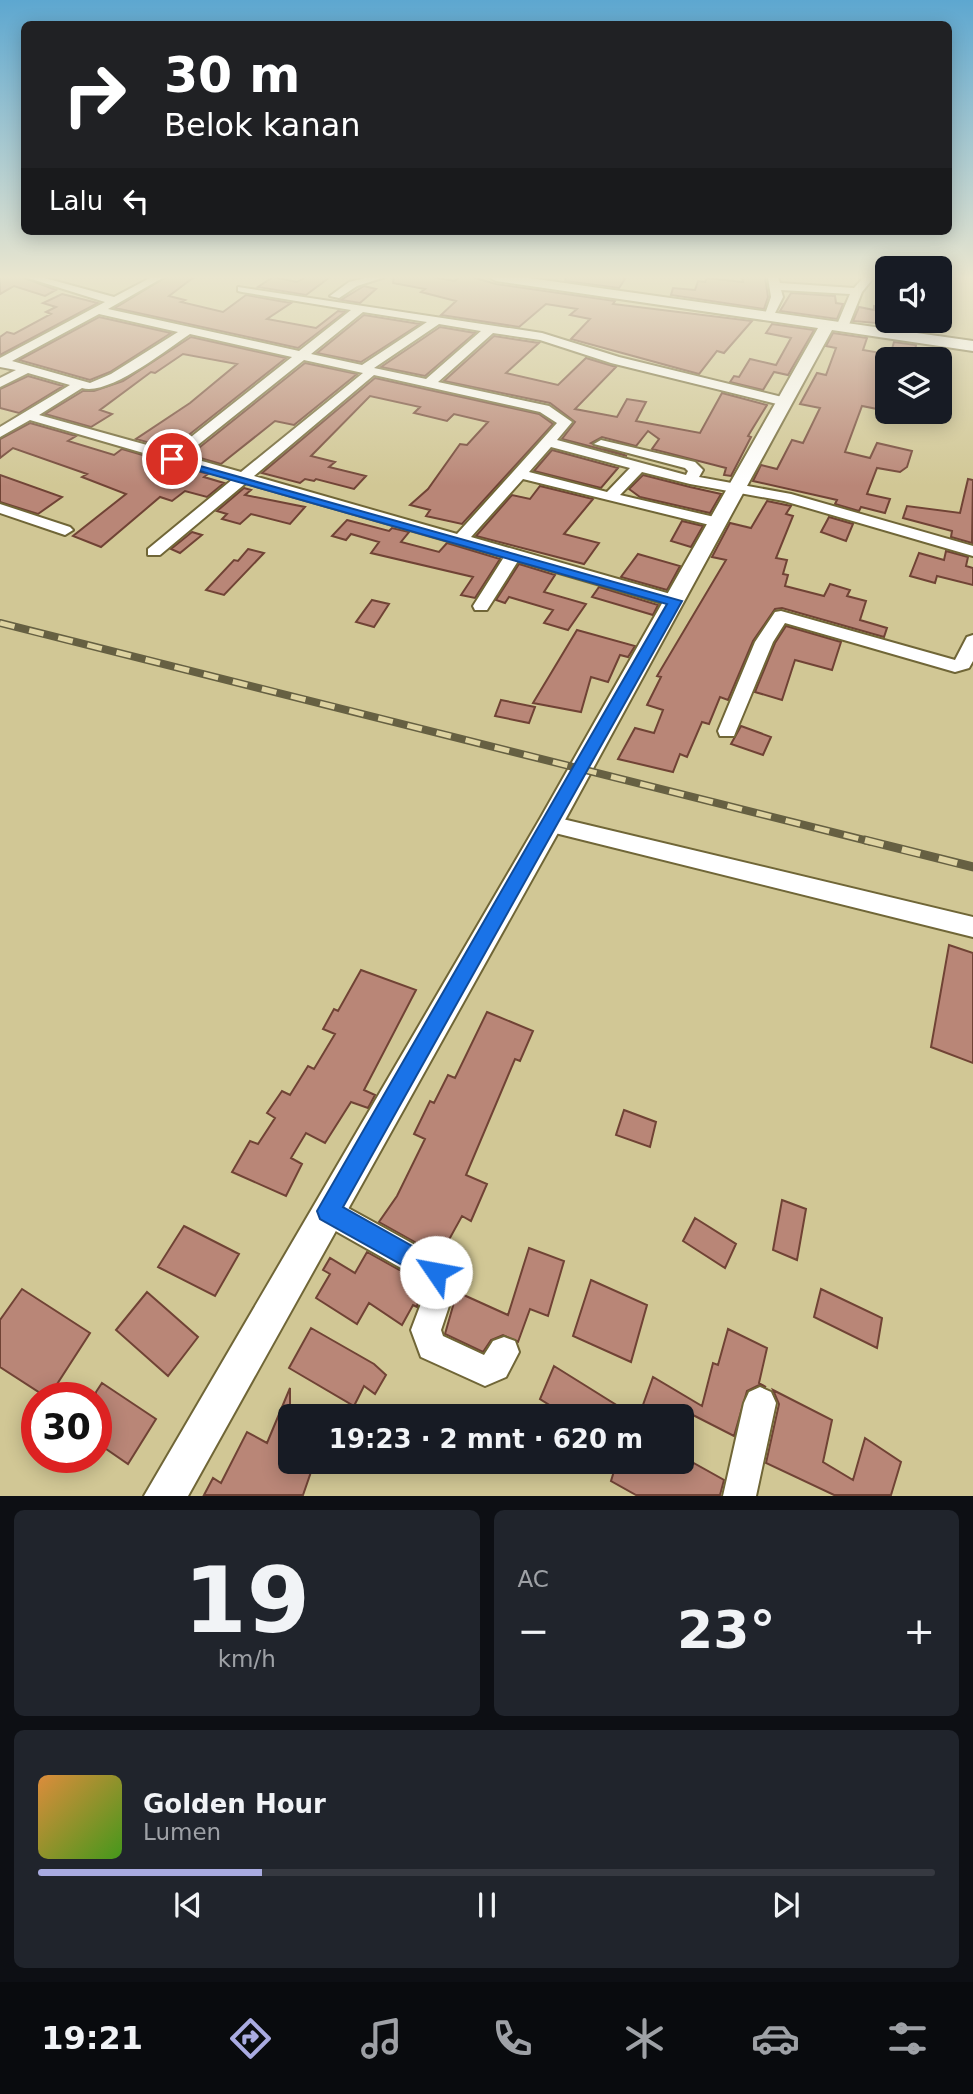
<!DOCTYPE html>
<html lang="id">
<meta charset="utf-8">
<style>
:root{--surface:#171b24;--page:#20242c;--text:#f1f3f6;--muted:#9ea1a6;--line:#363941;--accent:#a9abe1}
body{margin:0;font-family:"DejaVu Sans",sans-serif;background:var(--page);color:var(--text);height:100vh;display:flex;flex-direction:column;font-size:26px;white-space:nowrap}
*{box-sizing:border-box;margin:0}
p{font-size:23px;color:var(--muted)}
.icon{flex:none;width:38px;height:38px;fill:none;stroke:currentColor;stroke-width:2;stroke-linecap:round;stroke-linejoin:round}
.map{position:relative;height:1496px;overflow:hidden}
.drawer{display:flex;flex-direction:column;gap:14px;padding:14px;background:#0d0f14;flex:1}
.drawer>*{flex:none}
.banner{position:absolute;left:21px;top:21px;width:931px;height:214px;border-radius:10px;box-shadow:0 4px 18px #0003;background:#202124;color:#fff;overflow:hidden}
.fabs{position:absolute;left:875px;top:256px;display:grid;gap:14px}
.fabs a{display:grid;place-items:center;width:77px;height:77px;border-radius:10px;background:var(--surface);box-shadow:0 4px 18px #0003;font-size:35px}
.speed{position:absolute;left:21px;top:1382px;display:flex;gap:14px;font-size:35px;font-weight:700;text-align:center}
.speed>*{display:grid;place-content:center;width:91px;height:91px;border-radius:50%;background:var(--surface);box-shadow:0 4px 18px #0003;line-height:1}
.speed .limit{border:10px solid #d22;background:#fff;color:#111}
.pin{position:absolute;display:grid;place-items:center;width:60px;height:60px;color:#fff;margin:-30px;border:4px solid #fff;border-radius:50%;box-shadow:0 2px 7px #0007}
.me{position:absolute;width:77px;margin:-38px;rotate:303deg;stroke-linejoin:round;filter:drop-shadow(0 0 5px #0008)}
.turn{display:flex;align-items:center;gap:24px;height:147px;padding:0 28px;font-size:32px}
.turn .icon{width:91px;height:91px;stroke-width:2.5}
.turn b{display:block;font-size:49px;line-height:60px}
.then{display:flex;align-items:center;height:66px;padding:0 28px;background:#0003;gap:14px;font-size:26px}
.big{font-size:52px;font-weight:800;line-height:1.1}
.drawer .tile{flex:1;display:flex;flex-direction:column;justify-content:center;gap:10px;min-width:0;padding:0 24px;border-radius:10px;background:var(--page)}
.drawer .dial{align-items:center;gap:0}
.dial b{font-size:91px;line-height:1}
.song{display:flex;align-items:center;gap:21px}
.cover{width:84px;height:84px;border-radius:10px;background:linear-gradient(135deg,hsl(30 70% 55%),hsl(100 70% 35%))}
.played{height:7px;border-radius:4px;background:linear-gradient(90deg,var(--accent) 25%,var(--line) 25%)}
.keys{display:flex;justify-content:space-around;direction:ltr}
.heat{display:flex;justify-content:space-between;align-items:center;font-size:38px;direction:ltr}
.drawer .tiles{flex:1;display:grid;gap:14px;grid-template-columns:1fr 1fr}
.tile:last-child{grid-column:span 2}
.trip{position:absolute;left:278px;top:1404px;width:416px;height:70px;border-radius:10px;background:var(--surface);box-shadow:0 4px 18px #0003;font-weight:800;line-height:70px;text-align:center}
.menu{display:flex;height:112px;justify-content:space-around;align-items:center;background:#090b0e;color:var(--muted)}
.menu .icon{width:49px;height:49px}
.menu .on{color:var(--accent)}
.menu b{font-size:32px;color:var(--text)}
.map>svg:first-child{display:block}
.building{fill:#b98677;stroke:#704335;stroke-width:2}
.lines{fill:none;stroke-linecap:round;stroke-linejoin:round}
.minor-casing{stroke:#706637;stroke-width:4}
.tertiary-casing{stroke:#706637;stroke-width:4}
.minor{fill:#fff;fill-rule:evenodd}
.tertiary{fill:#fff;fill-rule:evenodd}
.rail-far1-casing{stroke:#666042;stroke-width:8}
.rail-casing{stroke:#666042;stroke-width:9}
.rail-far1{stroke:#ded3a1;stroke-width:5;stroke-dasharray:15;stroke-linecap:butt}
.rail{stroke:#ded3a1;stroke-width:6;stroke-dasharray:19;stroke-linecap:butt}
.route{fill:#1a73e8;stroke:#114b97;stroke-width:2}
</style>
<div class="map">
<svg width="973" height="1496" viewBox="0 0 973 1496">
<rect width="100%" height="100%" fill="#d1c795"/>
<path class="building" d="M0 277H22L56 290 45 296 14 286 0 294Z
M166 277H194L169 296 185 300 181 302 223 312 246 295 291 303 267 319 316 328 338 311 345 312 298 348 115 308Z
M273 277 297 282 306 277H330L306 295 258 287Z
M394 277H432L455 281 459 277H472L496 284 615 301 613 304 752 321 724 353 717 351 699 374 571 339 590 319 570 315 577 309 546 304 519 327 441 315 456 301 421 292 425 289 393 283Z
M566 277H622L625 279 619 288 565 281Z
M742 277H765L768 297 764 309 671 295 673 288 695 290 698 281 705 282 707 278 743 282Z
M364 286 376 289 360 303 341 300Z
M791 293 835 296 836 303 843 304 837 319 780 311Z
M62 294 98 303 0 355V337L7 332 14 334 51 314 46 312 56 307 43 303Z
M874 306 887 308V324L853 321 859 307 874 310Z
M364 315 420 324 361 362 317 353Z
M99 317 171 333 110 372 90 380 19 360Z
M772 324 814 330 788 375 774 372 763 390 730 382 734 376 739 377 750 359 776 365 791 338 766 333Z
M440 327 475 333 425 376 381 367Z
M833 333 867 338 863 350 887 354 879 389 887 391 882 410 862 406 845 452 870 458 877 443 912 451 907 467 900 472 877 468 867 494 890 499 885 513 861 507 859 511 835 504 837 500 753 481 761 465 777 469 792 440 803 443 820 408 800 404 817 373 826 375 836 348 826 346Z
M494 336 539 343 506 373 558 385 586 358 616 367 575 409 617 417 627 399 646 402 636 421 700 433 722 393 767 405 748 436 751 437 731 476 724 475 726 468 652 449 659 439 648 431 636 446 602 437 591 443 627 456 562 439 575 422 550 403 444 381Z
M191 337 286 358 171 449 136 439 190 403 237 364 183 354 155 373 151 372 100 410 112 414 91 427 45 414 83 391H94L123 381Z
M894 342 916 345 914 357 889 359Z
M305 363 357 374 294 425 275 421 221 464 190 455Z
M28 376 63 386 19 413 0 408V389Z
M375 378 539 414 553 424 462 524 426 516 430 510 410 505 428 489 460 444 467 445 488 422 454 414 447 421 414 413 420 407 370 396 311 456 335 462 329 467 366 476 354 489 316 479 314 481 305 479 300 483 262 473Z
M30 423 76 436 68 441 114 455 122 449 208 474 204 477 224 483 207 497 185 491 172 501 160 497 101 547 73 536 126 494 82 477 87 474 13 448 0 458V439Z
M552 450 618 468 601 488 534 471Z
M0 475 62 497 38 514 0 502Z
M643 475 690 487 721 494 710 513 640 497 629 489Z
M968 479 973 480 972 543 951 537 952 531 903 518 907 506 960 513Z
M540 486 593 499 564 534 599 543 584 564 476 536 512 495 530 499Z
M244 488 251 490 245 495 305 507 290 524 251 514 240 524 222 519 227 514 217 511Z
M767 501 791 506 786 514 793 516 776 558 787 560 783 574 788 575 785 586 824 596 830 584 850 590 847 596 866 601 860 620 887 628 884 637 782 608 775 609 753 641 728 700 720 697 709 724 702 722 687 757 680 754 673 772 618 759 635 728 654 733 663 710 647 705 661 677 657 676 726 560 712 557 730 523 751 528Z
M829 517 853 524 846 541 821 532Z
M347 520 389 531 392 528 409 532 401 542 439 552 447 543 500 559 475 598 461 595 473 577 371 553 379 542 351 534 346 540 332 536Z
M682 521 703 526 691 547 671 541Z
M192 532 202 535 180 553 171 549Z
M248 549 264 553 224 595 206 590 234 560 238 561Z
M946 551 968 557 966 566 973 568V585L937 576 935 583 910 576 919 553 944 560Z
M638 554 680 566 667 590 621 577Z
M519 564 555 575 544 592 586 604 568 630 544 623 553 610 509 597 505 603 496 600Z
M599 587 658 605 653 615 592 597Z
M372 600 389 604 374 627 356 622Z
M786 626 841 642 832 670 795 660 782 700 755 692 775 643Z
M577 630 635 646 628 657 620 655 608 682 591 677 581 712 533 703Z
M501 700 535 707 529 723 495 716Z
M741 726 771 737 763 755 731 744Z
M949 945 973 953V1063L931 1047Z
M361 970 416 990 364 1090 375 1095 368 1108 351 1102 325 1143 306 1133 291 1158 302 1164 286 1196 232 1172 250 1141 258 1144 275 1118 267 1113 282 1091 290 1095 308 1066 314 1069 335 1034 323 1029 334 1009 338 1011Z
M487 1012 533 1031 520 1061 515 1059 466 1175 487 1184 471 1221 462 1216 440 1256 379 1222 397 1196 425 1139 414 1134 430 1101 434 1103 448 1075 455 1078Z
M624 1110 656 1122 650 1147 616 1135Z
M782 1200 806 1209 797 1260 773 1250Z
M695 1218 736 1244 725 1268 683 1241Z
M184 1226 239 1254 215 1296 158 1267Z
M529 1248 564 1261 548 1316 530 1309 518 1342 503 1335 491 1340 483 1352 445 1334 457 1292 508 1315Z
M367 1252 421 1282 417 1307 413 1305 402 1325 369 1303 357 1324 316 1298 330 1274 323 1270 330 1258 355 1273Z
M591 1280 647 1305 631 1362 573 1336Z
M22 1289 90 1333 48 1398 0 1367V1320Z
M821 1289 882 1318 877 1348 814 1317Z
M147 1292 198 1337 168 1376 116 1330Z
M311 1328 374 1364 386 1375 375 1394 364 1386 354 1406 289 1368Z
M728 1329 767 1348 759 1383 766 1387 759 1385 747 1391 734 1436 689 1413 688 1416H639L653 1377 702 1406 713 1363 718 1365Z
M554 1366 618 1406 616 1416H567L540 1399Z
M102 1383 156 1419 128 1464 96 1442V1392Z
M290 1388V1461L312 1469 303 1495H204L213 1478 221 1483 247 1432 267 1443Z
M773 1390 832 1420 823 1462 853 1480 865 1438 901 1462 891 1495H834L766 1463 779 1404Z
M617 1461H690L724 1480 720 1495H636L611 1481Z"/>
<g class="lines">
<defs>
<path id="minor" d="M25 277H41L114 297 152 277H164L108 309 299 351 351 310 242 292 238 291V287L542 333 619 357 790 399V405L785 406 611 363 540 340 493 333 438 382 549 406 572 422 557 440 686 475 688 471 685 468 594 444 601 440 695 462 703 470 699 477 791 494 973 546V556L784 501 690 484 642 472 620 495 723 519 726 522 718 527 523 479 471 537 681 597 683 601 681 605H669L518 561 487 610H475L473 606 504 557 246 483 160 555H148V549L233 479 30 420 0 437V427L70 385 28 373 0 387V378L16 370 0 367V358L105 302ZM363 312 427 322 362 365 311 354ZM99 314 178 332 111 374 90 383 12 361ZM439 324 481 331 426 379 374 368ZM190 334 292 357 172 452 39 415 82 388C109 396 166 350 190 334ZM304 360 363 373 241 472 184 456ZM374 375 540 412 557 423 457 534 254 476ZM551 447 630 468 607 492 529 472Z
M369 277H385L357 286 339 298 330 296 349 282Z
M768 277H778L780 283 854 288 864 277H874L862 292 848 327 842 330 836 327 850 294 781 290 783 297 774 315 764 317 771 297Z
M0 504 70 527 73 530 65 535 0 513Z
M781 611 955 660 967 637 973 635V661L969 668 955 672 785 623 773 642 736 731 734 736H720L718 731 755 642 775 612Z
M550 816 973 917V937L543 830 540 824 543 818Z
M328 1197 446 1262 453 1279V1294L441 1330 443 1336 484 1355 493 1341 504 1337 515 1341 519 1352 506 1377 485 1386 421 1357 411 1330 422 1301 424 1281 318 1221 314 1211 318 1201Z
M760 1387 771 1392 776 1403 756 1496H723L744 1403 749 1392Z"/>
<path id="tertiary" d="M489 277H522L973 341V351L832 330 559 831 188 1496H144L541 817 818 328 496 281Z"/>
</defs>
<use href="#minor" class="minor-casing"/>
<use href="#tertiary" class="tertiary-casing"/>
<use href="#minor" class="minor"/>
<use href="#tertiary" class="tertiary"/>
<defs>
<path id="rail-far1" d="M0 623 872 842"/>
<path id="rail" d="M865 840 973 867"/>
</defs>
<use href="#rail-far1" class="rail-far1-casing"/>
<use href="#rail" class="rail-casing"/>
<use href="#rail-far1" class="rail-far1"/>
<use href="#rail" class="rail"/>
</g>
<linearGradient id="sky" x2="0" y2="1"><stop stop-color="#5da7d0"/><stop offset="0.57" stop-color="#eae6cf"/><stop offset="1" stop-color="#eae6cf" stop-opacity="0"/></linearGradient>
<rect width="973" height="486" fill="url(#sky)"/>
<path class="route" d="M168 457 682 601 343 1207 444 1264 448 1272 444 1281 436 1284 320 1219 317 1211 667 604 168 462Z"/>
</svg>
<div class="fabs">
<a><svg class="icon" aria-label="sound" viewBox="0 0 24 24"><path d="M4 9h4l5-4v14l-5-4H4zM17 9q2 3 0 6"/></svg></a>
<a><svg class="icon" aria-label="layers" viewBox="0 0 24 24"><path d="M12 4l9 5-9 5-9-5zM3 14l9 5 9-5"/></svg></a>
</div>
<div class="speed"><div class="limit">30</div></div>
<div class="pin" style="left:172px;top:459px;background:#d93025"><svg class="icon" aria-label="arrive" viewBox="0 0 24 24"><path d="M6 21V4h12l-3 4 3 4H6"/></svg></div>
<svg class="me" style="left:436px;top:1272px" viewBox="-20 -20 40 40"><circle r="19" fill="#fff"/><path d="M0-13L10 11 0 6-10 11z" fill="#1a73e8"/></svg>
<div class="trip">19:23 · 2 mnt · 620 m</div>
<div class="banner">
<div class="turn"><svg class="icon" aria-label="right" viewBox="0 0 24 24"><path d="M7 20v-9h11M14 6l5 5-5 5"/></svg><div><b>30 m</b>Belok kanan</div></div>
<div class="then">Lalu<svg class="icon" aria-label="left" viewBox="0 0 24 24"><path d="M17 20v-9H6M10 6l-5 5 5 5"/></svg></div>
</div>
</div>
<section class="drawer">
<div class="tiles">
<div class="tile dial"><b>19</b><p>km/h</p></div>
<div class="tile"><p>AC</p>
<div class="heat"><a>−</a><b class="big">23°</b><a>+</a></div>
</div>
<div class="tile">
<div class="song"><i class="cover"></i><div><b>Golden Hour</b><p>Lumen</p></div></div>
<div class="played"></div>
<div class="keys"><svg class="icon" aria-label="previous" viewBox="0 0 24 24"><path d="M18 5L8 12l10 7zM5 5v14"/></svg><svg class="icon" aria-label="pause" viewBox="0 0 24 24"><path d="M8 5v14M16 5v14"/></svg><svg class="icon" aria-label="next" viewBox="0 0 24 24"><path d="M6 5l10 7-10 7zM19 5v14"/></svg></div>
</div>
</div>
</section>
<nav class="menu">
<b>19:21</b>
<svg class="icon on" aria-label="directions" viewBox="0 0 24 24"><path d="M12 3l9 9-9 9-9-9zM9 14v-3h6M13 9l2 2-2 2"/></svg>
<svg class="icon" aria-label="music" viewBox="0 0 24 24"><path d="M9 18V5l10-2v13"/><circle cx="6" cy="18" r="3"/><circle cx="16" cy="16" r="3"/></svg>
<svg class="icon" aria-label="phone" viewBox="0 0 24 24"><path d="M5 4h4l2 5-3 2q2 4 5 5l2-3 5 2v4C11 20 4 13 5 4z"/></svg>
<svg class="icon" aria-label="climate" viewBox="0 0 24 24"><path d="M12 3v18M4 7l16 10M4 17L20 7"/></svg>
<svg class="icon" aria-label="car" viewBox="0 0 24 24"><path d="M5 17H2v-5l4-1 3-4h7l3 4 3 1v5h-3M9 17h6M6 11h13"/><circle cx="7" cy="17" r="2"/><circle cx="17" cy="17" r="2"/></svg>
<svg class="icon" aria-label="filters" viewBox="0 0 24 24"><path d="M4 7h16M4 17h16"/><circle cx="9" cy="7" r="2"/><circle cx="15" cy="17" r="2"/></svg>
</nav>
